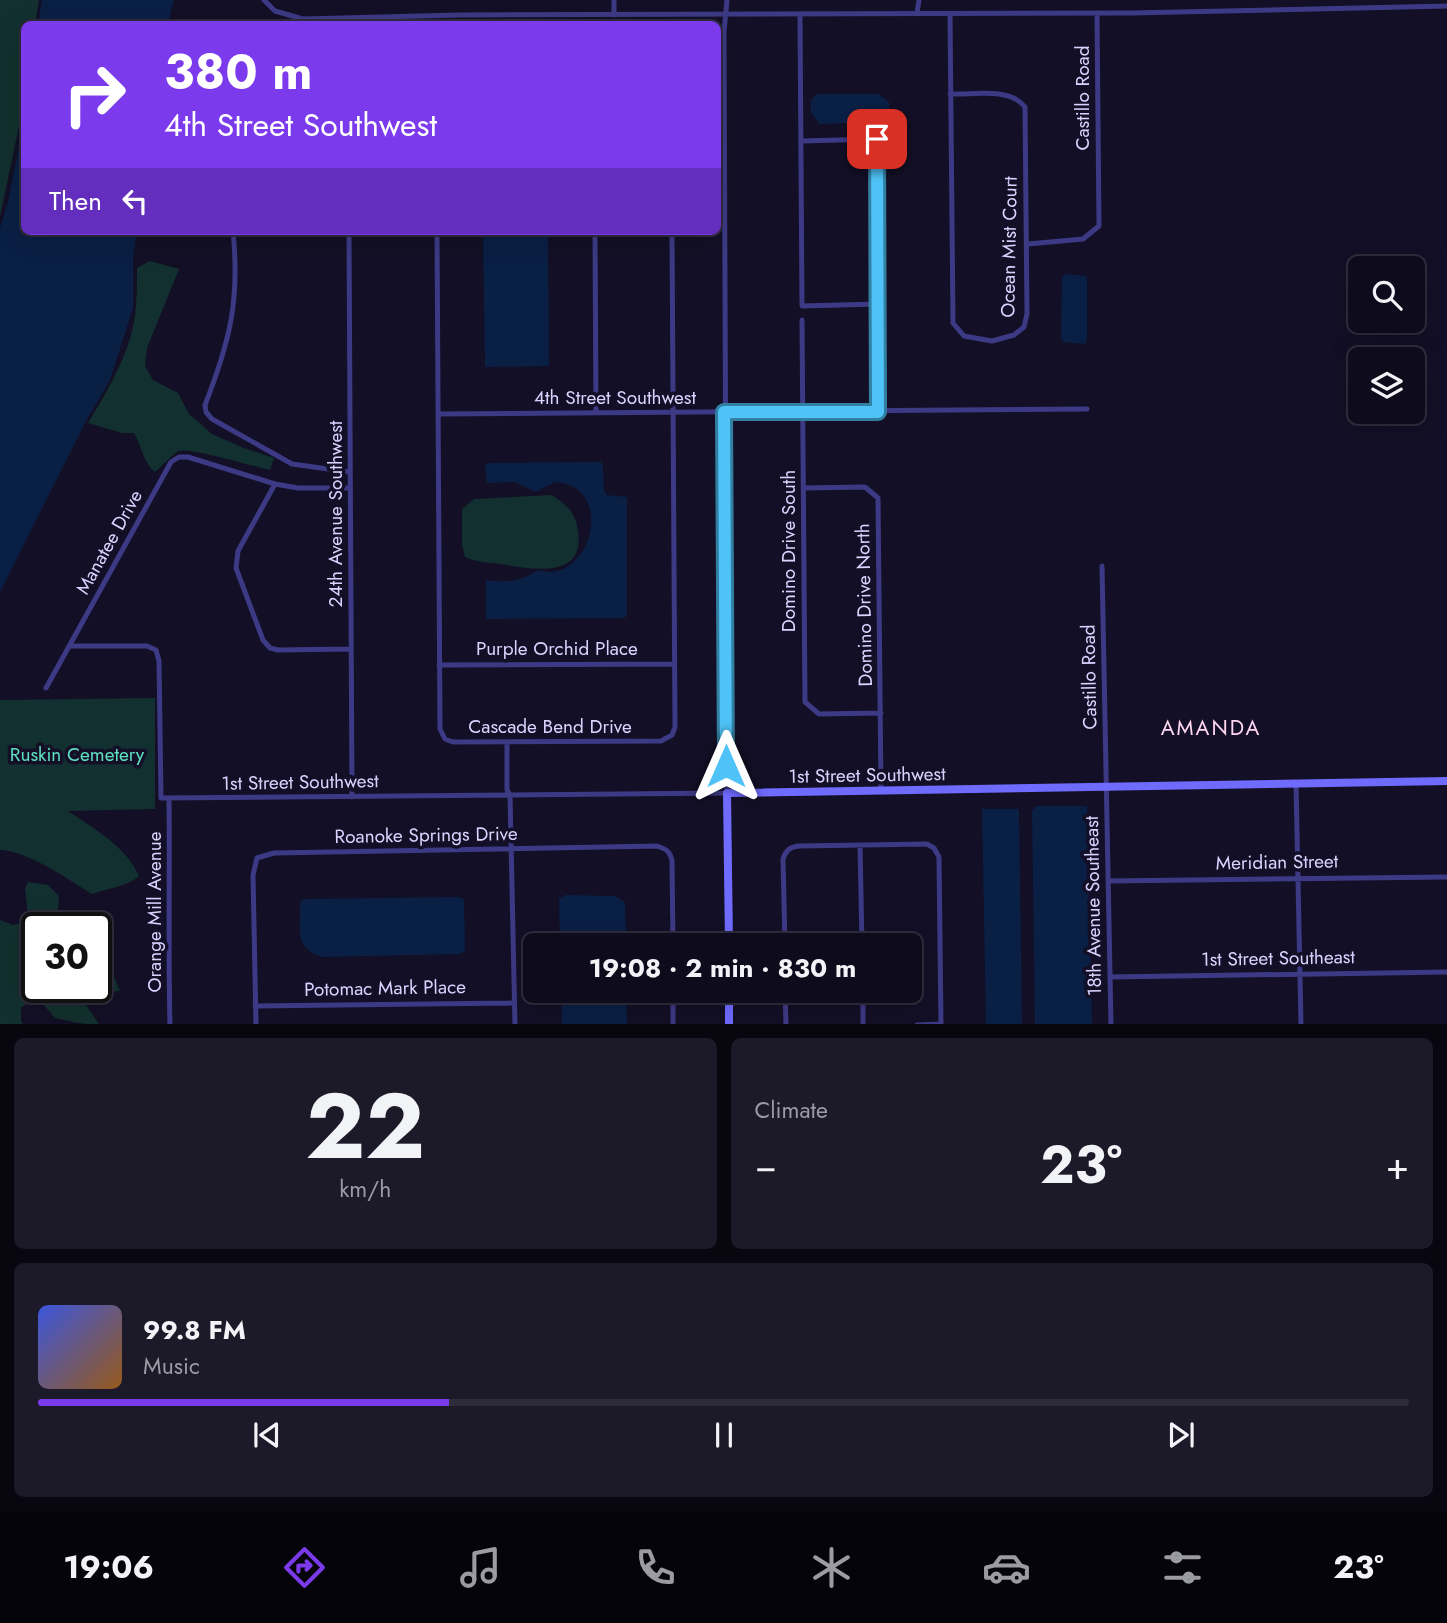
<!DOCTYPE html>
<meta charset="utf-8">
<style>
:root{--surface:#0e0b1c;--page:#1c1929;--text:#f1f3f6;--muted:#9b9ba3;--line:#2e2b3b;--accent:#7c3aed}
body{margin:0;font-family:Jost,sans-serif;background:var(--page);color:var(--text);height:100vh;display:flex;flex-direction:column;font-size:26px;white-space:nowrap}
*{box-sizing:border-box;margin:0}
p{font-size:23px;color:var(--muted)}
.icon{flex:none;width:38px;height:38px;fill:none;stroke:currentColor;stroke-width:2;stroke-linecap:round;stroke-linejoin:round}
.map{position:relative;height:1024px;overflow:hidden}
.details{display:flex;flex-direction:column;gap:14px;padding:14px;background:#08060f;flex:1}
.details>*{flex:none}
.guide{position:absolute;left:21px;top:21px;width:700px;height:214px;border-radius:10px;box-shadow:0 7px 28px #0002,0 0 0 2px var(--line);background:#7c3aed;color:#fff;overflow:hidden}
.controls{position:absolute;left:1348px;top:256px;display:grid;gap:14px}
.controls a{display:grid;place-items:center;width:77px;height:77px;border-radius:10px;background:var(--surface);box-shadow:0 7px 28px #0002,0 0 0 2px var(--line);font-size:35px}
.speed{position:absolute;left:21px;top:912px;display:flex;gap:14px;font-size:35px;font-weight:700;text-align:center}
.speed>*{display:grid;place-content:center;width:91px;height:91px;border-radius:50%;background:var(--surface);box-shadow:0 7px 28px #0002,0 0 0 2px var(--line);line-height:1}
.speed .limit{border:4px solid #111;border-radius:10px;background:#fff;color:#111}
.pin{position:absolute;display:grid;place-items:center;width:60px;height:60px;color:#fff;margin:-30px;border-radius:14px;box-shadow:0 4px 10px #0006}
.me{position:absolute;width:77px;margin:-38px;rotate:0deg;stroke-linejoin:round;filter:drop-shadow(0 0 5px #0008)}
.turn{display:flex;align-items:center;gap:24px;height:147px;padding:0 28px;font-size:32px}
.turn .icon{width:91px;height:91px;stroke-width:2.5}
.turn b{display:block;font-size:49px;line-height:60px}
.then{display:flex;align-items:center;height:66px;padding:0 28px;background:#0003;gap:14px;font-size:26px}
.big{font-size:52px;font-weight:700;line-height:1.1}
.details .card{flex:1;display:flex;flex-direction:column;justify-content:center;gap:10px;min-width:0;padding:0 24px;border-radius:10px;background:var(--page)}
.details .dial{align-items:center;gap:0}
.dial b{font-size:91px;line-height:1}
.song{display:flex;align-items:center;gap:21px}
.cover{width:84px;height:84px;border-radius:10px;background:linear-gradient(135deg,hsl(230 70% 55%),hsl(30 70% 35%))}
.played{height:7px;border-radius:4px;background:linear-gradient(90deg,var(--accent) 30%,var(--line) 30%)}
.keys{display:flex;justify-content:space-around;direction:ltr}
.heat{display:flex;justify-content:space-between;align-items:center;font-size:38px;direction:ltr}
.details .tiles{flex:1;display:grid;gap:14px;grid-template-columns:1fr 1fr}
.card:last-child{grid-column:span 2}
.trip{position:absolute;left:523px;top:933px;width:399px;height:70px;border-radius:10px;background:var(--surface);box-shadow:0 7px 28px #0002,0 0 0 2px var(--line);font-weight:700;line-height:70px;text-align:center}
.tab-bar{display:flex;height:112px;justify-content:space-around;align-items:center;background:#06040b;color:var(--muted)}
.tab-bar .icon{width:49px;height:49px}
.tab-bar .selected{color:var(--accent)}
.tab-bar b{font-size:32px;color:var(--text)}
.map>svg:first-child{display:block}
.green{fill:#12302f}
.water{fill:#0a1f44}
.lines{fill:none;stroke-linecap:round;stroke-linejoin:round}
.street{stroke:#3d3a85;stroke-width:5}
.secondary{stroke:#6f6bff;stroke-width:8}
.route-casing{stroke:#337fa1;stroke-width:18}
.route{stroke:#4fc3f7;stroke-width:12}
.labels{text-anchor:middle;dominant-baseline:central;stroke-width:7;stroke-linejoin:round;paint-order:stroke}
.street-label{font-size:19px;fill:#d9d4ff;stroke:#130f26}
.park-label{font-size:19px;fill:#5fe0c0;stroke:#130f26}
.neighbourhood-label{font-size:21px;letter-spacing:2px;fill:#ffd6f0;stroke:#130f26}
</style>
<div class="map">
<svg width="1447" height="1025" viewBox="0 0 1447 1025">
<rect width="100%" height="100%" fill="#130f26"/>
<path class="green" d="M0 0H39L35 24H24V102L0 217Z
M150 261 179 269 147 348 145 366 153 380 178 393 189 414 212 434 244 448 274 458 270 470C255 467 189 447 179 451 172 454 163 466 155 472 143 462 142 447 134 433H122L88 423C109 388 133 349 136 306 137 294 137 280 137 268Z
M552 495C567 505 576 513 578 532 585 580 530 569 501 564 488 562 478 563 465 557L462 545V509L474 499Z
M155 698V809L68 811C93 828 127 847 139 876 127 887 108 888 92 894 67 879 29 851 0 850V700Z
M28 882 48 885 59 896 57 927 37 928V987L95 988 96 951 110 966 120 991 91 994 84 1002 99 1024C81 1025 71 1021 55 1018L41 1002 31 1000 21 1008V1021L23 1024H0V920L13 925 23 923 28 916 25 889Z"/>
<path class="water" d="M42 0H174L168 24H38Z
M817 94H878L889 102V118L884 122 819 124 811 112V100Z
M24 121V231H137L133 258V308L110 380 86 421 0 592V228L8 202Z
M483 231H548L549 366 485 367Z
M1066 274 1087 276V339L1085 344 1063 342 1061 337 1062 277Z
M601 462 603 465 604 491 607 495 627 497V616L624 618 486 619V580C504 583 523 581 538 570 590 587 618 486 555 482L536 492 515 482 487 483 485 466 488 463Z
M1036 806H1087L1092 1024H1035L1032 811Z
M982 809H1019L1022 1024H986Z
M565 895 615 896 625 902 626 945H560L559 899Z
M457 897 464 899 465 946V951L460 954 321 957C293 946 301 931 300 903L304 899Z
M561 991H626L627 1024H562Z"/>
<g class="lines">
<path class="street" d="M264 0 275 11 303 19 459 15 1131 13 1447 6
M614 0V15
M917 13 919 0
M950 14 953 323 964 336 992 341 1014 335 1024 327 1027 314 1025 107C1010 87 973 95 950 94
M800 15 802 306 878 304
M802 141 877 139 878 412
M233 231C240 300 230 341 205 405L206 412 212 419 292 464 350 472
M349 231 352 797
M437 231 440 729 445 739 453 742 661 741 672 735 675 727 672 231
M595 231 596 413
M1028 244 1083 239 1099 226 1097 13
M802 320 805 702 819 714 881 713
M438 414 1087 409
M275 484 238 551 236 568 263 640 270 648 278 650 351 649
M803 488 865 487 878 498 881 791
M1102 566 1111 1025
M69 646H147L156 650 159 661 161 798 727 793 724 32 727 0
M439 665 674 664
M46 688 171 462 179 457H188L275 484 298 488H350
M507 742V790L510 795 515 1025
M1296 783 1301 1025
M169 799C170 874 168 949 170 1025
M860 845 862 945
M1108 881 1447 877
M785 945 783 859C786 850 790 847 799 846L927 844 934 848 939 857 941 1025
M1110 977 1447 972
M673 990V1025
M785 990 786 1025
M863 990V1025
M255 1006 514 1003
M256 1025 253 875 257 858 274 853 657 846C666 849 670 851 672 861L673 945
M917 1025 941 1024"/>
<path class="secondary" d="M729 945 727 793 1447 781
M729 990V1025"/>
</g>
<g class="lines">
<defs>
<path id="route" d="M726 766 724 412H878L877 139"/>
</defs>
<use href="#route" class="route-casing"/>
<use href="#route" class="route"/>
</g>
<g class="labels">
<g class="street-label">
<text transform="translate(1082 98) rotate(-90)">Castillo Road</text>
<text transform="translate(1009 247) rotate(-89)">Ocean Mist Court</text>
<text x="615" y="397">4th Street Southwest</text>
<text transform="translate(335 514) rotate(-90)">24th Avenue Southwest</text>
<text transform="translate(109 542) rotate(-61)">Manatee Drive</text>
<text transform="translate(788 551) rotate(-90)">Domino Drive South</text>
<text transform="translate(864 605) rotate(-91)">Domino Drive North</text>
<text x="557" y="648">Purple Orchid Place</text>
<text transform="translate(1089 677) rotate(-91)">Castillo Road</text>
<text x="550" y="726">Cascade Bend Drive</text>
<text transform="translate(867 775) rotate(-1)">1st Street Southwest</text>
<text transform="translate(300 782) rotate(-1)">1st Street Southwest</text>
<text transform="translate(426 835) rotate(-1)">Roanoke Springs Drive</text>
<text transform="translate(1277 862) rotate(-1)">Meridian Street</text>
<text transform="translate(1093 906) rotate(-91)">18th Avenue Southeast</text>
<text transform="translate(154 912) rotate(-90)">Orange Mill Avenue</text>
<text transform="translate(1278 958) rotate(-1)">1st Street Southeast</text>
<text transform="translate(385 988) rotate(-1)">Potomac Mark Place</text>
</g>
<g class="park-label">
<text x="77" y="754">Ruskin Cemetery</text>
</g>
<g class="neighbourhood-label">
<text x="1211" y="728">AMANDA</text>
</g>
</g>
</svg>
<div class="controls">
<a><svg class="icon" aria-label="search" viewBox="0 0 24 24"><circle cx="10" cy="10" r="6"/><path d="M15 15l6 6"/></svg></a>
<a><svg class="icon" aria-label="layers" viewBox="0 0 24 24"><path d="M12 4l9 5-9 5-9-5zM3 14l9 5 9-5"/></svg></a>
</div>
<div class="speed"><div class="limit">30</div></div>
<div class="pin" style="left:877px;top:139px;background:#d93025"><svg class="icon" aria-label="arrive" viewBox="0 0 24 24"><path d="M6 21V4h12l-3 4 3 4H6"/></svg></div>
<svg class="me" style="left:726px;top:766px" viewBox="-20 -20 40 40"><path d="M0-17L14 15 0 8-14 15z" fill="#4fc3f7" stroke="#fff" stroke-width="4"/></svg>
<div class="trip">19:08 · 2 min · 830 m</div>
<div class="guide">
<div class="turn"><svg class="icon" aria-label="right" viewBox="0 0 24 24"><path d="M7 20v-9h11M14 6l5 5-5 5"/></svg><div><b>380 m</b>4th Street Southwest</div></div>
<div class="then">Then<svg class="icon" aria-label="left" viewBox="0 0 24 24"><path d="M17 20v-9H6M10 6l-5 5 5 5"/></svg></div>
</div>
</div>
<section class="details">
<div class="tiles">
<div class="card dial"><b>22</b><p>km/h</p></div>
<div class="card"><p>Climate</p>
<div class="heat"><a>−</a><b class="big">23°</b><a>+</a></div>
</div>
<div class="card">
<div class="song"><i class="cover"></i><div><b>99.8 FM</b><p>Music</p></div></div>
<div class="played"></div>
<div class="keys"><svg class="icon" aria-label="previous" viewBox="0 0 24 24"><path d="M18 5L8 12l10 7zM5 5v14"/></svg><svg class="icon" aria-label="pause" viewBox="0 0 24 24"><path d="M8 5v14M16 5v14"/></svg><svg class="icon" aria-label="next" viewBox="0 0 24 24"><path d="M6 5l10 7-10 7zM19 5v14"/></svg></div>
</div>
</div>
</section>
<nav class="tab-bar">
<b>19:06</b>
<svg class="icon selected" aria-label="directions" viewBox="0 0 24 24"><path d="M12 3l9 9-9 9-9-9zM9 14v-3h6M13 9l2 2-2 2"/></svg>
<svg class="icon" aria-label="music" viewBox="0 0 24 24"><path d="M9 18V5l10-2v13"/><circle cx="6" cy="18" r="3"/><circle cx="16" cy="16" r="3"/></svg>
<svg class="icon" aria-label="phone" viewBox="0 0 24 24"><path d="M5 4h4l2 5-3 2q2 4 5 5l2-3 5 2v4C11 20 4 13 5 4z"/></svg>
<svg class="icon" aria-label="climate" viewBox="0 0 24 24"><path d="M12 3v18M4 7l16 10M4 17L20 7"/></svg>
<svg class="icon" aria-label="car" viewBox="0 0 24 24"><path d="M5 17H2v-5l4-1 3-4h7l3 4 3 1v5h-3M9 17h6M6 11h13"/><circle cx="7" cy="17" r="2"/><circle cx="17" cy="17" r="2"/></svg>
<svg class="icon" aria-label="filters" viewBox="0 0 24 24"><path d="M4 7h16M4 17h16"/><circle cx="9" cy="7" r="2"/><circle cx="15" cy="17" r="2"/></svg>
<b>23°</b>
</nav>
